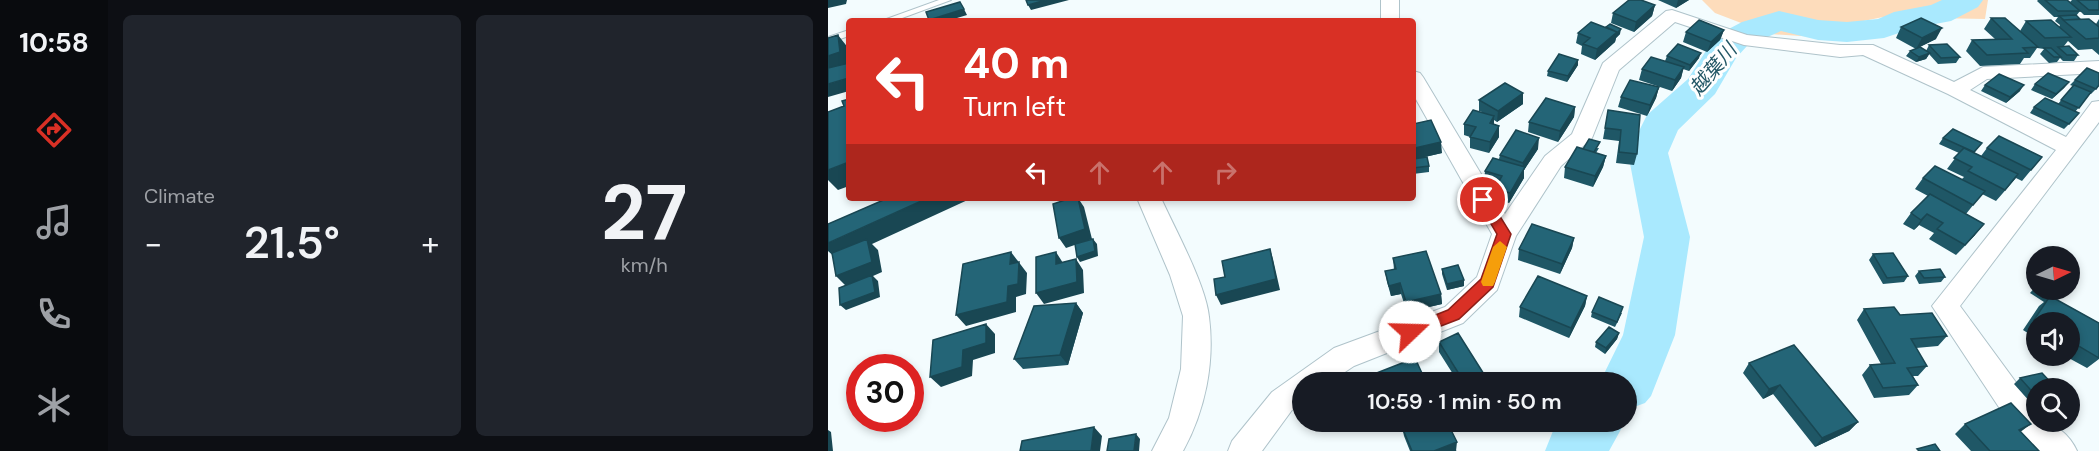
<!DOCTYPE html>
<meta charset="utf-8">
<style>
:root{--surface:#171b24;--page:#20242c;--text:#f1f3f6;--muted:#9ea1a6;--accent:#d93025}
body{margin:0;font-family:"DM Sans","Noto Sans JP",sans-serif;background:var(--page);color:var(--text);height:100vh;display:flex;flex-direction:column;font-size:22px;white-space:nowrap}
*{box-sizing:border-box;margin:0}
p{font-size:20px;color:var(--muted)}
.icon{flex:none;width:33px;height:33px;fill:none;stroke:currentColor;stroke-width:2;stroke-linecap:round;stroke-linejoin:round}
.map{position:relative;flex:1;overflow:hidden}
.side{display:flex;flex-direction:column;gap:15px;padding:15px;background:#0d0f14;width:720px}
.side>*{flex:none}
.guide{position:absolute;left:18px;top:18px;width:570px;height:183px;border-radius:6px;box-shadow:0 3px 9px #0003;background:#d93025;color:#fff;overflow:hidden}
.needle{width:39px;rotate:85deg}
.buttons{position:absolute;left:1198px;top:246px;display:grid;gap:12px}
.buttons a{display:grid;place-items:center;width:54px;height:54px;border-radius:50%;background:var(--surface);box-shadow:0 3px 9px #0003;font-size:30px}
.speed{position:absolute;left:18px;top:354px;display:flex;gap:12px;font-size:30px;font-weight:700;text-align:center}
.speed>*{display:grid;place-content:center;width:78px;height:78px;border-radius:50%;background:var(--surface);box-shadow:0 3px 9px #0003;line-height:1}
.speed .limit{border:9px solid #d22;background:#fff;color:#111}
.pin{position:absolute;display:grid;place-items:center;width:51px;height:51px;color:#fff;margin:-26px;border:3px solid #fff;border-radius:50%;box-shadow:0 2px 6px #0007}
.me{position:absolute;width:66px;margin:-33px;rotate:69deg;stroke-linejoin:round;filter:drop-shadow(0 0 4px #0008)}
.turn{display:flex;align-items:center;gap:21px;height:126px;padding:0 18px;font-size:27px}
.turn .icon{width:78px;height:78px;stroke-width:2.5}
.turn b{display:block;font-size:42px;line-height:51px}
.lanes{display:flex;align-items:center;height:57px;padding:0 18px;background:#0003;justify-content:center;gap:30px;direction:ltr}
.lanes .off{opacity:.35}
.big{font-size:45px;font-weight:600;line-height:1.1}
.side .widget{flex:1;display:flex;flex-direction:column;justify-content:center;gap:9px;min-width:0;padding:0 21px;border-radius:9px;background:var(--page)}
.side .dial{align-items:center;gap:0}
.dial b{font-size:78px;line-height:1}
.heat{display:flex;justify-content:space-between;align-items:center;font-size:33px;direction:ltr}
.side .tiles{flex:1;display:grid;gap:15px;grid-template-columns:repeat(2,1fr)}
.trip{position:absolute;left:464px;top:372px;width:345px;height:60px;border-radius:30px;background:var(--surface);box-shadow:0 3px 9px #0003;font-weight:600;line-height:60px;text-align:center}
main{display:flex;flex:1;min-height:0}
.dock{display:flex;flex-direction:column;width:108px;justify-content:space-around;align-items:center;background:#090b0e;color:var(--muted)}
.dock .icon{width:42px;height:42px}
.dock .selected{color:var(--accent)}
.dock b{font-size:27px;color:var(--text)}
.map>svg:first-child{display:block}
.green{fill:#fddcbb}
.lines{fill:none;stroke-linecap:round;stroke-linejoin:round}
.river{fill:#a9e9fe;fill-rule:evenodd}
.lane-casing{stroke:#afc3ca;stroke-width:2}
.street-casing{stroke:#afc3ca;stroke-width:2}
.lane{fill:#fff;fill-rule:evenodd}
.street{fill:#fff;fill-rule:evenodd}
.wall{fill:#1f5766}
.shaded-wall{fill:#194753}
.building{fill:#246577;stroke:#194753;stroke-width:1.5}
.route{fill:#d93025;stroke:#8d1f18;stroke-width:1.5}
.slow{fill:#f59e0b}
.labels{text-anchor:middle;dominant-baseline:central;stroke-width:6;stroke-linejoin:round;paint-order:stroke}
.water-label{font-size:20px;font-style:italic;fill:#235766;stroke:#fff}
</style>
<main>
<nav class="dock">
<b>10:58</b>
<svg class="icon selected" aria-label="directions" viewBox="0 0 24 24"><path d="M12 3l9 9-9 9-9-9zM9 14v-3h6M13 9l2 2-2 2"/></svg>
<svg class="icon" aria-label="music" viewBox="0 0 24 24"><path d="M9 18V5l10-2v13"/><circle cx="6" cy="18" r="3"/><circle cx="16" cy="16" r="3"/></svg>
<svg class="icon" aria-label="phone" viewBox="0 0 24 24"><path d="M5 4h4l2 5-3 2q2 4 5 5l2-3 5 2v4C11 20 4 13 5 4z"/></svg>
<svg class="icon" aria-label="climate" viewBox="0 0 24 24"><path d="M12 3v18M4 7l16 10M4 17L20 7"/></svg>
</nav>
<section class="side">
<div class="tiles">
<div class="widget"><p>Climate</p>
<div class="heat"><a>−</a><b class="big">21.5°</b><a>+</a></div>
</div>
<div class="widget dial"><b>27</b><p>km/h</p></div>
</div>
</section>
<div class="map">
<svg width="1271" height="451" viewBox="0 0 1271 451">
<rect width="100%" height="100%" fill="#f3fcfe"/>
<path class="green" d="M874 0H1160L1157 19 1055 17 1021 24 1004 38 942 34 887 13Z"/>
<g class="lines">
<path class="river" d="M1114 0H1155L1150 7 1123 21 1086 28 1056 38 1019 42 990 40 953 31 919 46 908 58 887 94 850 130 840 153 862 237 847 335 823 396 817 403 798 410V382H772L795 335 816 237 800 153 819 115 860 79 881 46 895 32 914 22 951 11 990 20 1019 22 1050 19 1066 12 1103 5Z
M734 422H797L781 451H717L725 431Z"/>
<defs>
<path id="lane" d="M111 0H123L66 21H53Z
M21 30V36L0 43V37Z"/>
<path id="street" d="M553 0H571V21H553Z
M844 10 919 35 1012 45H1045L1126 82 1155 67 1271 61V73L1159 79 1142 90 1238 137 1264 102 1271 101V122L1132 306 1209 411V422C1227 422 1242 435 1249 451H1211L1186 430 1104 306 1228 150 1120 94 1035 55 1012 57 916 45 847 22 791 70 764 138 733 166 688 236 669 290 635 323 526 366 502 382H474V404L464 410 434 451H400L404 441 444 392 506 348 617 307 649 277 664 234 585 94V71L592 73 595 77 677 214 717 156 744 134 775 63 838 11Z
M309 198H333C347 229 378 285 381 317 387 363 377 411 355 451H324L341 418 353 369 355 316 342 275Z"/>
</defs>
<use href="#lane" class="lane-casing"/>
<use href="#street" class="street-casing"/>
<use href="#lane" class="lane"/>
<use href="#street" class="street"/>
</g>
<path class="wall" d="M830 0H861L848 8Z
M1210 0H1239L1242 2 1244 0H1271V15H1256L1252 11 1248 16 1252 19 1268 24 1271 19V55L1264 49 1250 50 1240 41 1236 46 1250 55 1246 61H1235L1232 58 1229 62 1221 63 1212 54 1216 49 1209 48 1202 58H1196L1192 64 1152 66 1138 51 1144 40 1167 39 1156 29 1163 18 1192 31 1198 21 1231 27 1232 25 1227 21 1230 17H1226L1209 1Z
M827 5 824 16 806 32 783 23 785 13Z
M1073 27 1108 39 1089 48 1098 51 1101 45 1132 57 1128 63 1110 64 1101 54 1098 59 1088 62 1078 56 1082 51 1088 49 1068 38Z
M896 30 892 40 879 52 855 42 858 32Z
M750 33 792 34 788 38 787 42 767 60 753 54 754 46 748 43Z
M839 56 871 58 861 71 855 69 853 78 844 91 811 80 814 69 837 61Z
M750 60V65L739 82 719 76 720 71Z
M1271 73V86L1263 94H1262L1247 112 1246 119 1236 129 1202 113 1206 107 1230 104 1245 86 1242 85 1247 80Z
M1241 82 1236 88 1224 99 1203 90 1207 84Z
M1157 85 1192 91 1178 103 1153 91Z
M831 87 828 98 819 116 790 107 793 97Z
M695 93V104L669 122 666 120V124L671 137 661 153 642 148V137L636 135V124L654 112 651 111V100Z
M747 107 746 117 730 142 700 132 701 122Z
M780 110 809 154 806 165 788 163 791 141 775 139Z
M585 124 614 153 588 159 585 152Z
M1115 138 1150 148 1146 153 1153 156 1159 148 1214 157 1194 181 1188 178 1168 201 1154 194 1138 214 1147 235 1128 255 1101 239 1106 233 1091 225 1086 230 1075 224 1083 213 1100 196 1087 189 1095 178 1134 179 1136 177 1119 169 1131 153 1111 144Z
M771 148 768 153 778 156 775 167 765 187 736 178 737 167 755 149Z
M710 149 696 170V178L681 203 667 199V188L669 185 656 182 657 171 671 159 672 155Z
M585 159 601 166V172L585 174Z
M746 238 744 248 732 274 690 260 691 249Z
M1045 254 1080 276 1076 282 1055 284 1041 260Z
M565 258 613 294 614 304 579 312 573 294 563 296 559 282 557 271 566 270Z
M614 269 636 286 619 290 614 274Z
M1091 271 1117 277 1113 282 1091 284 1087 276Z
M1209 285V290H1226L1227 299 1271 323V359L1259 368 1237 356H1242V322H1209V339L1195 330 1211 306 1216 302 1202 293Z
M759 296 757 306 741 338 691 317 692 307Z
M248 303 255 313 240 365 195 369 186 359Z
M1036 309 1072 315 1119 336 1110 346 1088 348 1099 366 1090 376H1085L1090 385 1081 395 1046 398 1034 375 1042 365 1053 364 1029 320Z
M764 312 794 313 787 327 763 317Z
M791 333 789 339 777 354 767 347 768 342Z
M611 342 659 382H630L611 352Z
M921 363 1030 422 1021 431 987 447 945 394 935 399 915 373Z
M1192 378 1209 388V402L1203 403 1186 384Z
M1137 424 1193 432 1211 451H1143L1127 434Z
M574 427 629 451H582L576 436Z"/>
<path class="shaded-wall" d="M0 0H19L18 4 0 8Z
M218 0H241L203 10 200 5Z
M850 0H861L848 8Z
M827 5 824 16 806 32 808 22Z
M136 9 139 15 119 21H102L101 20Z
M1114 28 1108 39 1088 49 1094 38Z
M793 29 792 34 788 38 787 42 767 60 769 49Z
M896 30 892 40 879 52 883 42Z
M10 35 21 49V68L0 74V56Z
M873 53 871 58 861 71 862 65Z
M1102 53 1098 59 1088 62 1091 57Z
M750 60V65L739 82 740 76Z
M856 67 853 78 844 91 847 80Z
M21 78V91L0 97V84Z
M1241 82 1236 88 1224 99 1228 94Z
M1196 85 1192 91 1178 103 1182 97Z
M831 87 828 98 819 116 822 105Z
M695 93V104L669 122 670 111Z
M747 107 746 117 730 142 732 131Z
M666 116V127L662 123Z
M671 126V137L661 153 662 142Z
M711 138 710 149 696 170V178L681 203 682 193 694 172 695 163Z
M613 142 614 153 588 159 587 148Z
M778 156 775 167 765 187 767 176Z
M21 162V186L10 190 0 180V170Z
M100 198H144L44 244 50 250 54 272 45 276 50 281 52 297 18 310 12 305 19 287 8 276 10 260 0 251V243Z
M250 198 256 207 264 239 238 248 231 238Z
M1099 214 1091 225 1086 230 1093 220Z
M1156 224 1147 235 1128 255 1137 245Z
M746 238 744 248 732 274 734 264Z
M265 239 269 244 270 256 252 262 249 257Z
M442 249 445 259 452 290 393 305 388 295Z
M183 252 199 273 198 294 188 297V312L138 326 128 315 182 264Z
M228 252 235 263 228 264Z
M248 259 255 270 256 293 216 304 208 293Z
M636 280V286L619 290V284Z
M572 283 573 294 563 296 561 286Z
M613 294 614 304 579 312 578 302Z
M759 296 757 306 741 338 743 328Z
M248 303 255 313 240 365 232 355Z
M158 324 167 334V353L145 360 144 376 113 387 102 377Z
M791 333 789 339 777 354 778 348Z
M952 385 945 394 935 399 941 389Z
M559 422H575L560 428Z
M1030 422 1021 431 987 447 994 438Z
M1203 424 1191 433V430Z
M266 427 274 436 272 451H263Z
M0 430 3 432 5 451H0Z
M308 434 312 439 311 451H306Z
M629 442 628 451H606Z"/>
<path class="building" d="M198 0H218L200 5Z
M801 0H813L827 5 808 22 785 13Z
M1217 0H1239L1252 11H1230Z
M1249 0H1271V10H1261Z
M132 2 136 9 101 20 98 12Z
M1248 15 1252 19 1236 20 1231 16Z
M1093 18 1114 28 1094 38 1073 27Z
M1163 18H1177L1210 47 1195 48 1200 53 1159 55 1144 40 1184 39Z
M1261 19 1271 27V38L1258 39 1235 20Z
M871 20 896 30 883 42 858 32Z
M1223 20 1243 37 1217 38 1198 21Z
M763 22 789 32 769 49 755 44 762 38 750 33Z
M782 24 793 29 789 33V32L778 27Z
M10 35 12 52 0 56V38Z
M850 44 873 53 862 65 839 56Z
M1119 44 1132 57 1113 58 1101 45Z
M1241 46 1250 55H1239L1230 47Z
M1092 47 1102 53 1091 57 1082 51Z
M1216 48H1223L1233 57H1226Z
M731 54 750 60 740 76 720 71Z
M823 57 856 67 847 80 814 69Z
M21 63V78L0 84V68Z
M1259 68 1271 73V85L1268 89 1247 80Z
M1220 73 1241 82 1228 94 1207 84Z
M1171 74 1196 85 1182 97 1157 85Z
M802 80 831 87 822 105 793 97Z
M677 83 695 93 670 111 651 100Z
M1246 85 1263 92 1251 108 1233 100Z
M718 98 747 107 732 131 701 122Z
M1217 98 1251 113 1241 124 1206 107Z
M21 99V162L0 170V112L16 106 14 101Z
M645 110 666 116 662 123 671 126 662 142 642 137 648 127 636 124Z
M780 110 812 115 809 154 791 152 793 130 777 128Z
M603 120 613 142 587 148 585 143V124Z
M1125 129 1154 143 1146 152 1115 138Z
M688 130 711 138 695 163 672 155Z
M1171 136 1214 157 1203 170 1159 148Z
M761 139 772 142 766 152 755 149Z
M749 147 778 156 767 176 737 167Z
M1136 148 1190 174 1177 190 1140 171 1144 167 1126 158Z
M599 157 601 166 585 168V159Z
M665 158 697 167 682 193 667 188 674 176 657 171Z
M1107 166 1157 191 1145 205 1095 178Z
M1102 194 1156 224 1137 245 1109 229 1115 223 1099 214 1093 220 1083 213Z
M60 198H100L0 243V224Z
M243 198H250L257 229 231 238 225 204Z
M704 224 746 238 734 264 691 249Z
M39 239 44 262 8 276 4 253Z
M265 239 267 251 249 257 247 244Z
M442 249 448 279 388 295 386 279 397 277 394 261Z
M598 251 613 294 578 302 572 283 561 286 557 271 568 269 565 258Z
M183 252 182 264 191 262 190 284 180 286 179 302 128 315 135 264Z
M228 252V264L248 259 249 282 208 293V257Z
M1065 253 1080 276 1059 278 1045 254Z
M630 265 636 280 619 284 614 269Z
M1112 269 1117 277 1096 278 1091 271Z
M44 275 47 292 12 305 11 288Z
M710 276 759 296 743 328 692 307Z
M1210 290H1226L1231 292 1227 299Z
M1222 296 1271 323V358L1242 341V322H1210L1206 320Z
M771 297 795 307 789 322 764 312Z
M248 303 232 355 186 359 206 306Z
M1066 307 1072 315 1104 313 1119 336 1083 339 1099 366 1079 368 1090 385 1055 388 1042 365 1067 363 1036 309Z
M158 324V343L135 350 134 367 102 377 105 340Z
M781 327 791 333 778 348 768 342Z
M630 333 659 379 652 382H636L611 342Z
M966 345 1030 422 994 438 952 385 941 389 921 363Z
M587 358 598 382H543L541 376Z
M1214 373 1228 388H1209V397L1192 378Z
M1183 403 1203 424 1191 430 1211 451H1162L1137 424Z
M587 422H619L629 442 606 451H584L574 427Z
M266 427 263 451H192L194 441Z
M308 434 306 451H279L281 439Z
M1107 444 1112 451H1091L1089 449Z"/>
<path class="route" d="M655 196 660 197 683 234 665 287 631 319 582 338 577 336 574 332 577 327 620 310 653 279 669 234 649 200Z"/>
<path class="slow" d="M672 241 679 247 667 282 665 286H655L653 282 665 247Z"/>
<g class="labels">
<g class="water-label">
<text transform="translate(885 69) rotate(-50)">越葉川</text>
</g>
</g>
</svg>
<div class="buttons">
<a><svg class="needle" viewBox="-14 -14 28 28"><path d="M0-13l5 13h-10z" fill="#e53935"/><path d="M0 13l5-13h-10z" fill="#9ea1a6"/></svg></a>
<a><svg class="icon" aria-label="sound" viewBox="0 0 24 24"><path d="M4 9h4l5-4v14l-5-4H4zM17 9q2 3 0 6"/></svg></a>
<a><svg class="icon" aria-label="search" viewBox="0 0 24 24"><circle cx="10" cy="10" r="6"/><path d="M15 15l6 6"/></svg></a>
</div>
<div class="speed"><div class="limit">30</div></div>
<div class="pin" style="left:655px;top:200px;background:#d93025"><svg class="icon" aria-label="arrive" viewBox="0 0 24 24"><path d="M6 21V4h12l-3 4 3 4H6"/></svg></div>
<svg class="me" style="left:582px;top:332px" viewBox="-20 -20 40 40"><circle r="19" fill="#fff"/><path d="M0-13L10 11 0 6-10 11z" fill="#d93025"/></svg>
<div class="trip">10:59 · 1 min · 50 m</div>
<div class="guide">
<div class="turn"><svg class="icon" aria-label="left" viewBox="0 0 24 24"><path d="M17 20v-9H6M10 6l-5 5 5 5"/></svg><div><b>40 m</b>Turn left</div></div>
<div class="lanes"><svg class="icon" aria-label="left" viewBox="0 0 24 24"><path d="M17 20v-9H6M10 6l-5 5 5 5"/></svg><svg class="icon off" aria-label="ahead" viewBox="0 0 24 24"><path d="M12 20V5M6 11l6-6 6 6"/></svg><svg class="icon off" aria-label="ahead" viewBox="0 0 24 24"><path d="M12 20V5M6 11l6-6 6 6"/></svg><svg class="icon off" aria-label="right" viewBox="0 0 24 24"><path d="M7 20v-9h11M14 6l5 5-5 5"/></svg></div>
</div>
</div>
</main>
